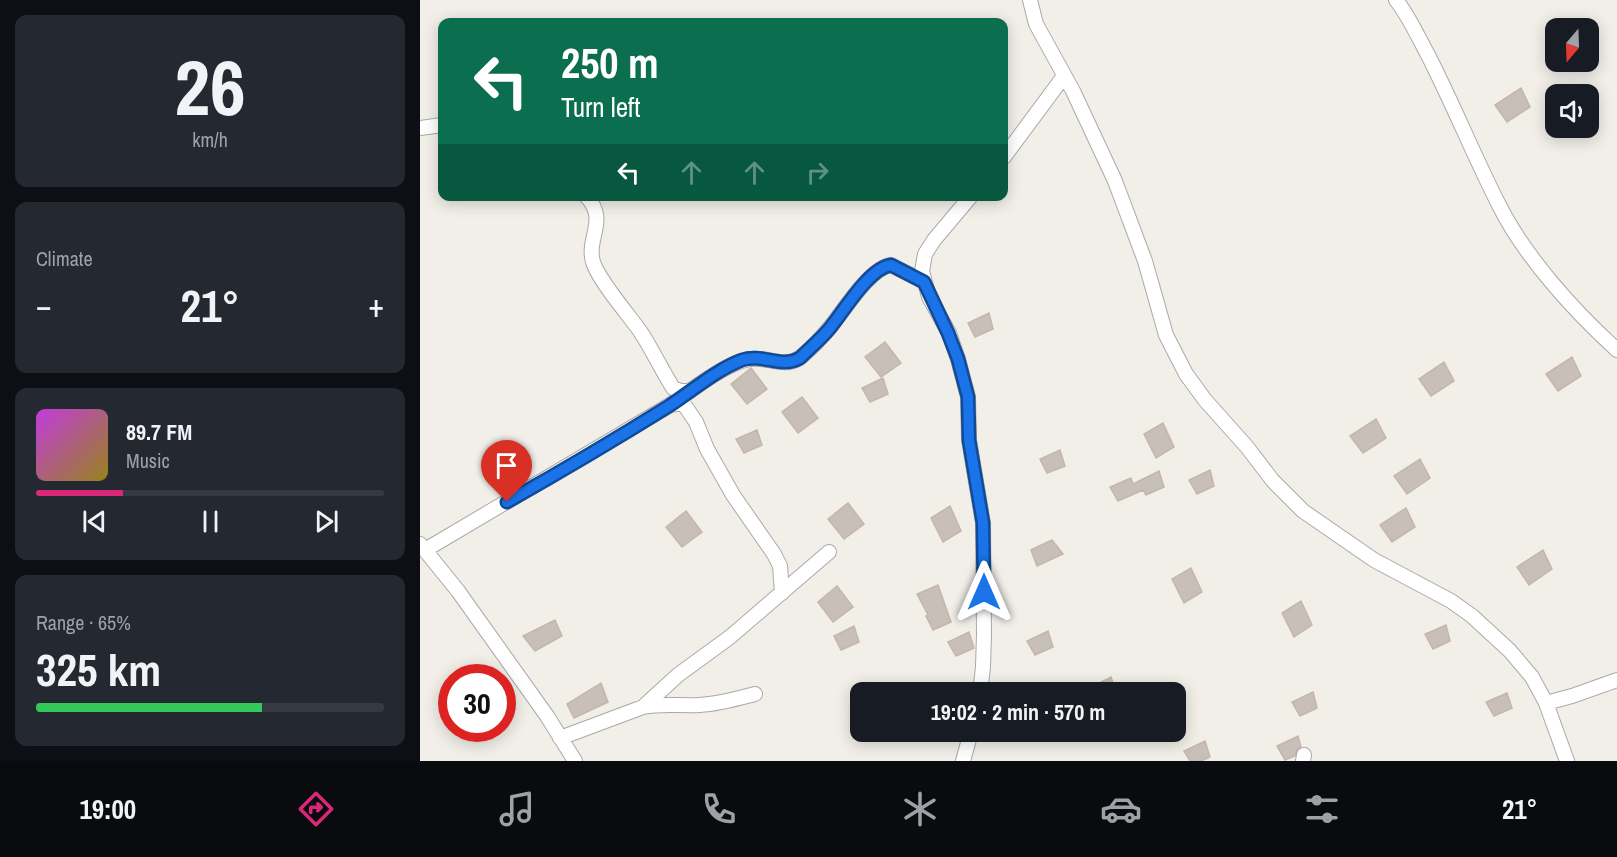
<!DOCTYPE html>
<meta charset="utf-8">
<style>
:root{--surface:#171b24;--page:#242831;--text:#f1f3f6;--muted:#9ea1a6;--line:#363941;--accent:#db2777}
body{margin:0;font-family:"Archivo Narrow",sans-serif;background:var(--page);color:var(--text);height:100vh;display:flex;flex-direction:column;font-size:22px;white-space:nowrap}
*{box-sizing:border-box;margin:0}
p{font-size:20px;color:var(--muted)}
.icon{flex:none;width:33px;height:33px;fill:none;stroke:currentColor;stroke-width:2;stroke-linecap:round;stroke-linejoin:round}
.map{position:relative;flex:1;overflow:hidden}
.drawer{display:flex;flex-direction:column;gap:15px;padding:15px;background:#0d0f14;width:420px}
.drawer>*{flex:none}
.guide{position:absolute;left:18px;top:18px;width:570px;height:183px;border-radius:12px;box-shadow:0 3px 15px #0003;background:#0b6e4f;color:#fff;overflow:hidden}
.needle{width:39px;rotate:199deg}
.controls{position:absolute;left:1125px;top:18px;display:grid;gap:12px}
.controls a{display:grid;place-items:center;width:54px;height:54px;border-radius:12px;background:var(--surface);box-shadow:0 3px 15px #0003;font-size:30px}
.speed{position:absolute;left:18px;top:664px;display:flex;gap:12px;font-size:30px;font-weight:700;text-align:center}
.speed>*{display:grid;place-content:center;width:78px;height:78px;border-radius:50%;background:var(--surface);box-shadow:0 3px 15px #0003;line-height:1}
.speed .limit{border:9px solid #d22;background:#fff;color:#111}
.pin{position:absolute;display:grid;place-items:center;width:51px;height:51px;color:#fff;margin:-62px -26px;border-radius:50% 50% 50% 0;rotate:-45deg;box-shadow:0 0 6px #0007}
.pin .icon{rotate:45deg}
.me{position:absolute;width:66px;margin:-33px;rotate:0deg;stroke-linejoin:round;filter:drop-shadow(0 0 4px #0008)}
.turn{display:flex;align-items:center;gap:21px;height:126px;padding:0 24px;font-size:27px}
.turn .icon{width:78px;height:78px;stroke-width:2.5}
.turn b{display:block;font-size:42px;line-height:51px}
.lanes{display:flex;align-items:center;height:57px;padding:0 24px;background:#0003;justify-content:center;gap:30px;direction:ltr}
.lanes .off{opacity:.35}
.big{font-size:45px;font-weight:800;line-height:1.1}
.drawer .tile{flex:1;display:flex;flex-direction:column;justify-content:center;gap:9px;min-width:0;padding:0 21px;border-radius:12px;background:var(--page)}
.drawer .dial{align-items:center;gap:0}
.dial b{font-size:78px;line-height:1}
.song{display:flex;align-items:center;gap:18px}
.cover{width:72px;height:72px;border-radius:9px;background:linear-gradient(135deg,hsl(290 70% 55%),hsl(50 70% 35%))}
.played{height:6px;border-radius:3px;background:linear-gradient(90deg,var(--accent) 25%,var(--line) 25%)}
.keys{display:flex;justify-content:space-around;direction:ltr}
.heat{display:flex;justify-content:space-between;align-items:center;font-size:33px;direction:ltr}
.charge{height:9px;border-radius:4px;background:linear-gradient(90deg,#34c759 65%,var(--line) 0)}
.trip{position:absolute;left:430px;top:682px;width:336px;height:60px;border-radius:12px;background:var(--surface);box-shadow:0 3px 15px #0003;font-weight:800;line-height:60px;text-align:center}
.dock{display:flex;height:96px;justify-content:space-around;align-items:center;background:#090b0e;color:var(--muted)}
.dock .icon{width:42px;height:42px}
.dock .active{color:var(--accent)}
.dock b{font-size:27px;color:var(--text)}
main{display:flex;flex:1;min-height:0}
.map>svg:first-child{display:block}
.building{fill:#c7bfb8;stroke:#c4b6ab;stroke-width:1.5}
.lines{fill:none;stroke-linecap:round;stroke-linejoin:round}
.minor-casing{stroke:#a9a9a9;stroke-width:16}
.minor{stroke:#fff;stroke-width:14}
.route-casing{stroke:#114b97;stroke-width:15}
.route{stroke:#1a73e8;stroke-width:10}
</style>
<main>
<section class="drawer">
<div class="tile dial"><b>26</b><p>km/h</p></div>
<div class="tile"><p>Climate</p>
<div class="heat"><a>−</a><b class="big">21°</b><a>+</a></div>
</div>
<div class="tile">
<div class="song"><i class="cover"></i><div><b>89.7 FM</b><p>Music</p></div></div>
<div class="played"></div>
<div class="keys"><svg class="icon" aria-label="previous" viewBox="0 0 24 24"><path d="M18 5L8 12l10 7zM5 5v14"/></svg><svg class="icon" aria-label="pause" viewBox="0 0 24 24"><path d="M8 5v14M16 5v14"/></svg><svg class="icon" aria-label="next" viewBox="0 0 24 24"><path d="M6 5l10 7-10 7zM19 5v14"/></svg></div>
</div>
<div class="tile"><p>Range · 65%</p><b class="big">325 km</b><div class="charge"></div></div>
</section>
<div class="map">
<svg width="1197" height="761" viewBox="0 0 1197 761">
<rect width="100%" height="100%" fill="#f2efe9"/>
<path class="building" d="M1101 88 1110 107 1087 122 1075 105Z
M569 313 573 329 555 337 548 323Z
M465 342 481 363 461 377 445 357Z
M1152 357 1161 376 1138 391 1126 374Z
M1024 362 1034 381 1011 396 999 379Z
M331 368 347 389 327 404 311 384Z
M463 378 468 394 450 402 442 388Z
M382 397 398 418 378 433 362 412Z
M956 419 966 438 943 453 930 436Z
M743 423 754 447 736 458 724 434Z
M337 430 342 445 324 453 316 439Z
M640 450 645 466 627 473 620 459Z
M1000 459 1010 478 987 494 974 476Z
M790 470 794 486 777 494 769 480Z
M739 471 744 487 726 495 723 490 698 501 690 487 711 478 713 484Z
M428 503 444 524 424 539 408 519Z
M530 506 541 531 523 542 511 518Z
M986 508 995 527 972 542 960 525Z
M266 511 282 532 262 547 246 527Z
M632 540 643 554 617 566 611 550Z
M1123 550 1132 569 1109 585 1097 567Z
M771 568 782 592 764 603 752 579Z
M518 585 531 622 513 630 506 616 508 615 497 594Z
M417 586 433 607 413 622 398 602Z
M881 601 892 625 874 637 862 613Z
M135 620 142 636 115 651 103 636Z
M1026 625 1030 641 1013 649 1005 634Z
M434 626 439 642 421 650 414 636Z
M628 631 633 647 615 655 607 641Z
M549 632 554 648 536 656 528 642Z
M691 677 696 693H674L671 687Z
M181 683 188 702 154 718 147 704Z
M893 692 897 708 880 716 872 702Z
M1087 693 1092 708 1074 716 1066 702Z
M878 736 881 747 877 750 875 756 865 760 857 746Z
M785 741 790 757 781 761H770L764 751Z"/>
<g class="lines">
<defs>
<path id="minor" d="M610 0 616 24 653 91 695 181 725 261 746 335 766 374 785 400 827 447 853 481 883 511 954 560 1031 601 1052 616 1090 651 1112 677 1126 703 1147 761
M976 0C989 16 998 37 1008 55 1033 104 1054 156 1079 205 1105 257 1154 311 1197 350
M0 128 22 125
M584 157 644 76
M166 196C189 220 166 237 173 262 179 281 208 314 220 331 232 349 241 369 253 388L261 391H270
M551 196 514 240 505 254 502 271 509 297 529 333 538 359 548 397 549 440 563 523 564 634 563 667 560 693
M251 404C270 391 307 362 330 359 349 356 365 370 382 356 393 347 402 337 411 326 424 310 450 268 471 265L504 282
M0 544 38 591 127 716 155 761
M5 550 250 405 263 403 276 422 287 449 313 495 354 554 360 566 362 593
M1126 703 1152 696 1197 680
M223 707 258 675 310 637 409 552
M140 738 223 707C242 703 260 706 280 705 299 704 316 699 335 694
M543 761 551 732
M883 761 884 755"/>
</defs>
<use href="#minor" class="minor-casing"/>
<use href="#minor" class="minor"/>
</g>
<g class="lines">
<defs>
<path id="route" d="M87 502C142 471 196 439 249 406 272 391 296 370 322 360 343 353 361 369 380 358 390 348 401 339 410 328 424 311 449 268 471 265L504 282 528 333 538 359 548 397 549 440 563 523 564 592"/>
</defs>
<use href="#route" class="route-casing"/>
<use href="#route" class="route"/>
</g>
</svg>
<div class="controls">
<a><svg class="needle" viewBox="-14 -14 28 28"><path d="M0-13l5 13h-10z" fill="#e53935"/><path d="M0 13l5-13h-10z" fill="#9ea1a6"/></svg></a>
<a><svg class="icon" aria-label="sound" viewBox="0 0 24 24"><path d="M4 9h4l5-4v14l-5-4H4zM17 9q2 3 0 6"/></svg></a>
</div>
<div class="speed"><div class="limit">30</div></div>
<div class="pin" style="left:87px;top:502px;background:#d93025"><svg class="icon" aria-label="arrive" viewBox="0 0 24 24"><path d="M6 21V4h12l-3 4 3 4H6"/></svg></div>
<svg class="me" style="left:564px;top:592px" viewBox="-20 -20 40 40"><path d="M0-17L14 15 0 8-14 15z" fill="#1a73e8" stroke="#fff" stroke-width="4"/></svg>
<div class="trip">19:02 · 2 min · 570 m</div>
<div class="guide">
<div class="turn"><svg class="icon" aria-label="left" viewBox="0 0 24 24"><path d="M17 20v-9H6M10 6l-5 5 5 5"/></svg><div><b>250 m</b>Turn left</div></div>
<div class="lanes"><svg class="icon" aria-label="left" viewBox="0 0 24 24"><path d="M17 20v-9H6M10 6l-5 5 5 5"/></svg><svg class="icon off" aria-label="ahead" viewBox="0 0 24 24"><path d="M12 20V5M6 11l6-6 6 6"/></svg><svg class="icon off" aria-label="ahead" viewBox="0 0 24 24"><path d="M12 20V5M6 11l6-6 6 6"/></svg><svg class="icon off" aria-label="right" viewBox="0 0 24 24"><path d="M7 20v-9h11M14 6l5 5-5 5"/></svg></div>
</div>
</div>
</main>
<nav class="dock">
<b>19:00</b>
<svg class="icon active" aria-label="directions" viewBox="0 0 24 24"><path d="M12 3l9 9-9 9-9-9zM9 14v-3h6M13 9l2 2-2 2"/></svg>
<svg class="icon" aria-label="music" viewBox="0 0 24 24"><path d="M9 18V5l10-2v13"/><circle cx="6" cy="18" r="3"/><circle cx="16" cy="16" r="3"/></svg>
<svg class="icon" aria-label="phone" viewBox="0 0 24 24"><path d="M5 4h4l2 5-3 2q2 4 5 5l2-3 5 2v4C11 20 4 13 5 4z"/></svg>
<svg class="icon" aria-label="climate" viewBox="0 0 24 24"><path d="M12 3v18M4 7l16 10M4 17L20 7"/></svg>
<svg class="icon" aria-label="car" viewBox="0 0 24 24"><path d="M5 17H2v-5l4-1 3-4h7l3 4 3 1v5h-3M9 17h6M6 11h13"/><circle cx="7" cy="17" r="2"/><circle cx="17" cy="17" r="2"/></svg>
<svg class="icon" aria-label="filters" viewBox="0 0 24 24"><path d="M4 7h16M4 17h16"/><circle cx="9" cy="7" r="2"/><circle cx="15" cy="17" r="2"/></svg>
<b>21°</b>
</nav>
